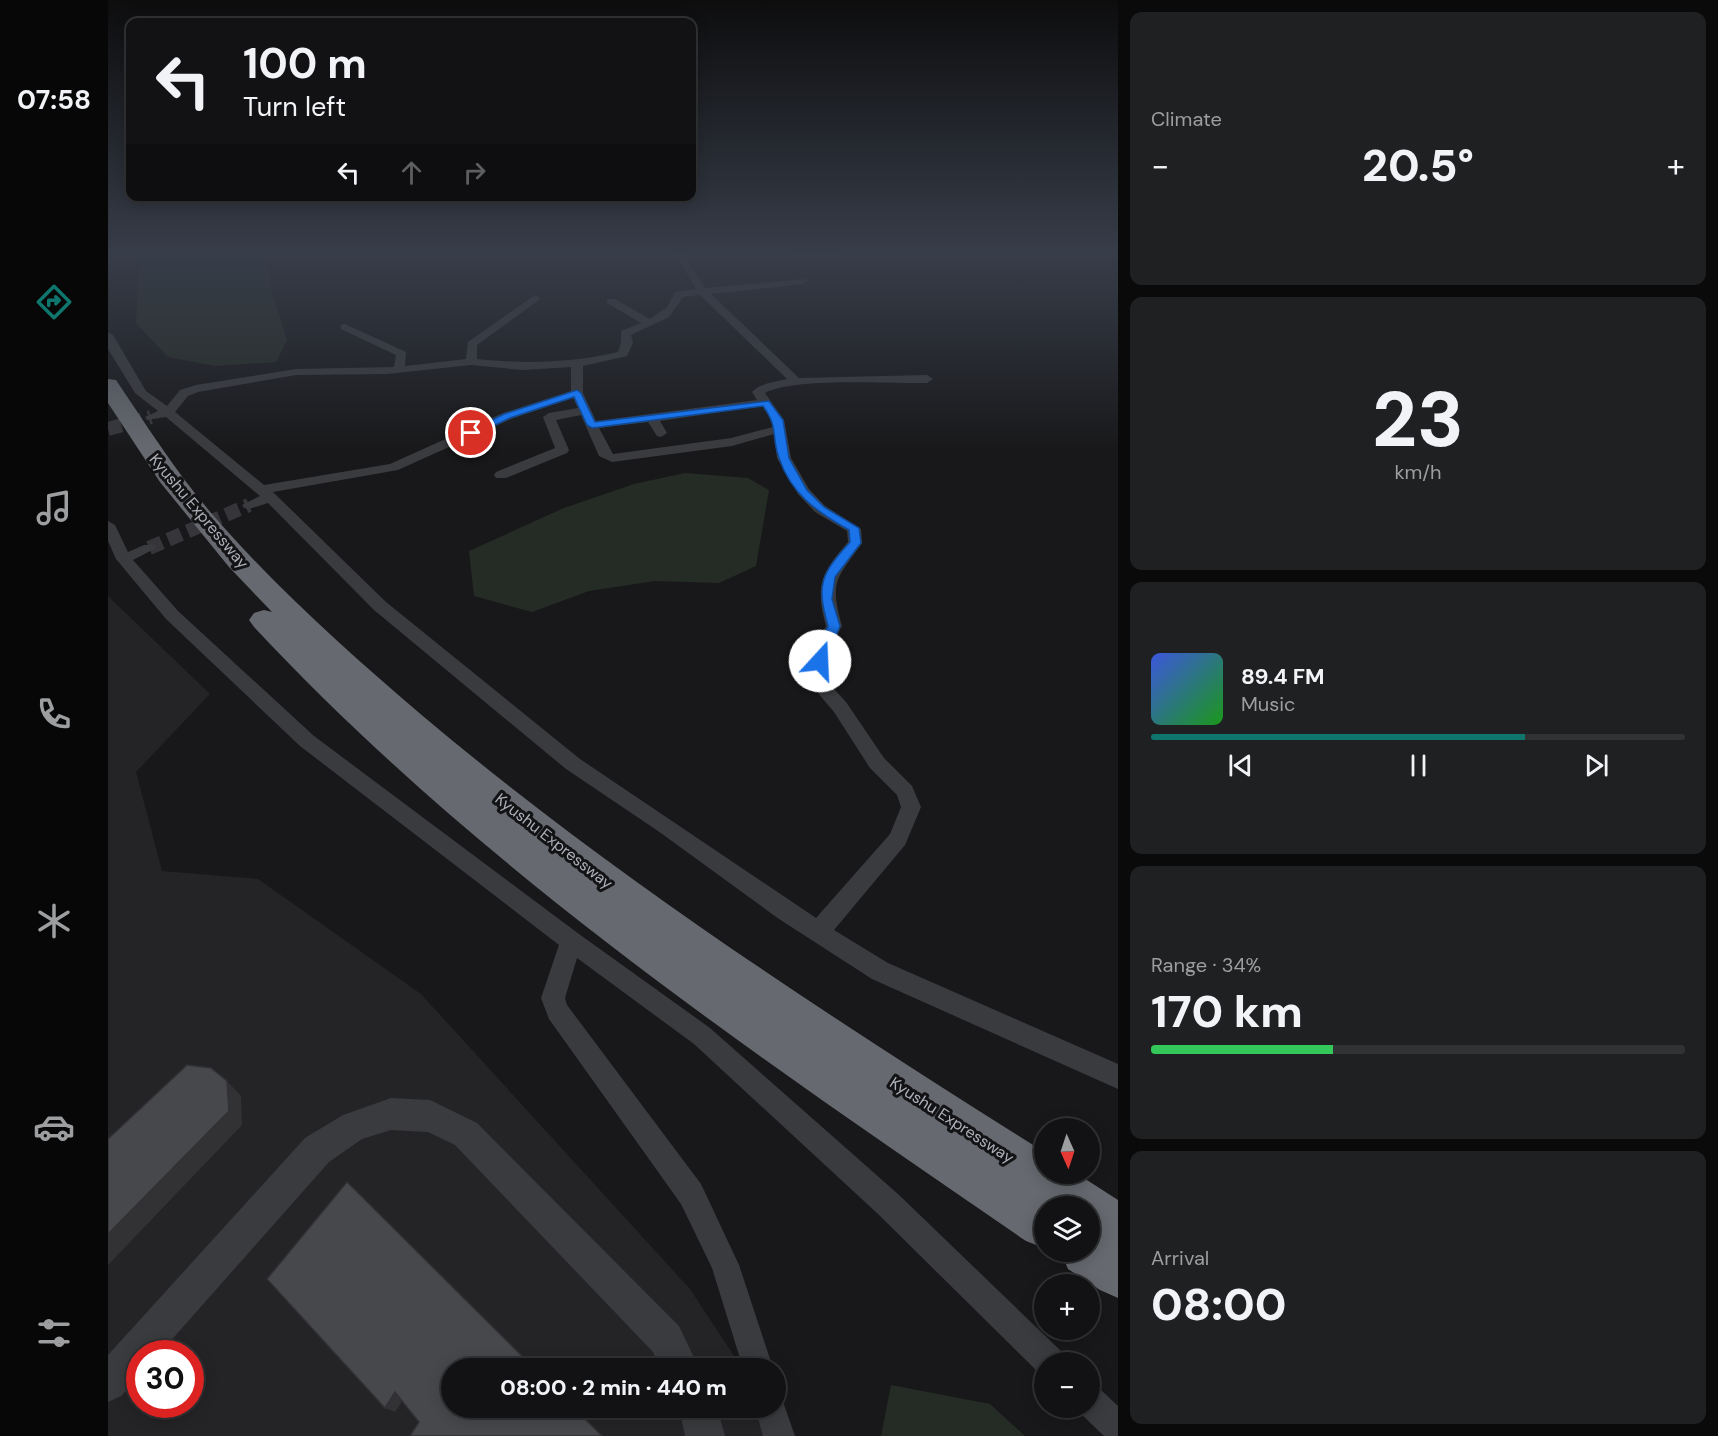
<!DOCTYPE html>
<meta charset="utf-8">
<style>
:root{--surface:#121214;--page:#1f2022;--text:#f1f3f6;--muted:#9c9ea0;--line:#313234;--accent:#0f766e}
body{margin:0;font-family:"DM Sans",sans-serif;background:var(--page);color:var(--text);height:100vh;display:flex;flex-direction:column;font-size:22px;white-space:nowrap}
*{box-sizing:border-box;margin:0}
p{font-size:20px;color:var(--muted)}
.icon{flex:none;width:33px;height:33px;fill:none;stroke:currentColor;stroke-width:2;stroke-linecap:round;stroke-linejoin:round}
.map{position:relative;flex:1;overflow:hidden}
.side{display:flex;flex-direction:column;gap:12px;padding:12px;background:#0a0a0b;width:600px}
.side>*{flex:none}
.top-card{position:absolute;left:18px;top:18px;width:570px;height:183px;border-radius:12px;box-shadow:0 3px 15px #0003,0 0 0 2px var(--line);background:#121214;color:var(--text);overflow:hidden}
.needle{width:39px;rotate:177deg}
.buttons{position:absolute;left:926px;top:1118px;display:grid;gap:12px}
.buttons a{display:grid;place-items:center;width:66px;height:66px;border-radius:50%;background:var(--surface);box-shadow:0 3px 15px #0003,0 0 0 2px var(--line);font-size:30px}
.speed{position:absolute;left:18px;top:1340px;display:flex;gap:12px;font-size:30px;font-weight:700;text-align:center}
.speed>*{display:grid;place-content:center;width:78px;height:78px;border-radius:50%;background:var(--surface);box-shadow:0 3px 15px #0003,0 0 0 2px var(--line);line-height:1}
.speed .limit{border:9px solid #d22;background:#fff;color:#111}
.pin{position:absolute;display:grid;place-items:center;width:51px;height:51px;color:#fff;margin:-26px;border:3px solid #fff;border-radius:50%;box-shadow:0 2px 6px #0007}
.me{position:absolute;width:66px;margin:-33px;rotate:20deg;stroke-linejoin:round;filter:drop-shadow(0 0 4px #0008)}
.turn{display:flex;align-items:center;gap:21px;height:126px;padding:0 18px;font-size:27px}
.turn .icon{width:78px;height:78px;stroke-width:2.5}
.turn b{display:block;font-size:42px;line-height:51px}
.lanes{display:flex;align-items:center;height:57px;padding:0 18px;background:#0003;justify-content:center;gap:30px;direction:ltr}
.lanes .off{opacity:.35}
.big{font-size:45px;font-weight:800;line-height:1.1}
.side .widget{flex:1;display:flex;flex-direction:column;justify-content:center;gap:9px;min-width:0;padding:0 21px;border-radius:12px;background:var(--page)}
.side .dial{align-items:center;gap:0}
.dial b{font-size:78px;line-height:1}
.song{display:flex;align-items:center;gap:18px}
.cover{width:72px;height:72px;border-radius:9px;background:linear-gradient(135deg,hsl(230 70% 55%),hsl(120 70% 35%))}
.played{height:6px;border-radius:3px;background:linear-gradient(90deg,var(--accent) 70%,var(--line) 70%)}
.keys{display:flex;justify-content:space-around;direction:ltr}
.heat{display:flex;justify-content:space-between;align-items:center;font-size:33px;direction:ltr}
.charge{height:9px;border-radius:4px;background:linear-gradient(90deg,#34c759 34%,var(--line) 0)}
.trip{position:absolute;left:333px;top:1358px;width:345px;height:60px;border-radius:30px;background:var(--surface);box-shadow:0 3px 15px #0003,0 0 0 2px var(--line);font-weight:800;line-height:60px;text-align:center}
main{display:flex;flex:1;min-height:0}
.tab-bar{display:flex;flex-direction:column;width:108px;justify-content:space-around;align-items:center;background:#070708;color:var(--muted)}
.tab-bar .icon{width:42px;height:42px}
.tab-bar .selected{color:var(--accent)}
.tab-bar b{font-size:27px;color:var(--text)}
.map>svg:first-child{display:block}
.built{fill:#242427;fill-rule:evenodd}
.green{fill:#252c25}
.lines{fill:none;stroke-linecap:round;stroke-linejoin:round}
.minor-tunnel{stroke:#36363a;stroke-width:14;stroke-dasharray:14 7;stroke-linecap:butt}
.minor{fill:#3a3b3e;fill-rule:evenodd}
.tertiary{fill:#3a3b3e;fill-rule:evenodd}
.motorway{fill:#66696f;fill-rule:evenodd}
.shaded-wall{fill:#323235}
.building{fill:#47484c;stroke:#323235;stroke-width:1.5}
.route{fill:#1a73e8;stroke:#114b97;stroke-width:1.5}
.labels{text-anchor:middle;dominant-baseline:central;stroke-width:6;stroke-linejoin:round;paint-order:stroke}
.street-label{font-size:16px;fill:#acb0b8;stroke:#131315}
</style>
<main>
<nav class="tab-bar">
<b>07:58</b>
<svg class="icon selected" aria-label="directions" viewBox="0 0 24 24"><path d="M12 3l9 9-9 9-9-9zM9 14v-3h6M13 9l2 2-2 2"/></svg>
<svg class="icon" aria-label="music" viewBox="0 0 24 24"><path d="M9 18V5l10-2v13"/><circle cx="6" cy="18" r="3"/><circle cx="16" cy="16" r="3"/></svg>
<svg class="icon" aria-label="phone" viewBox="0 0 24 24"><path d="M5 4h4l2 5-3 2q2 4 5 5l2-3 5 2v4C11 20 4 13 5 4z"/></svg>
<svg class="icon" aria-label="climate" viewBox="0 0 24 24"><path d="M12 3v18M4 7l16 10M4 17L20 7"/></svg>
<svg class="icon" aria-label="car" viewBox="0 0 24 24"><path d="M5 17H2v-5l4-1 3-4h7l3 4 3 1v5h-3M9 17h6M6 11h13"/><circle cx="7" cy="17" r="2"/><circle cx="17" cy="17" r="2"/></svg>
<svg class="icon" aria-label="filters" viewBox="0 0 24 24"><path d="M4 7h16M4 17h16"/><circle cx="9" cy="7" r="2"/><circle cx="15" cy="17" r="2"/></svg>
</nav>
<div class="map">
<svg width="1010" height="1436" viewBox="0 0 1010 1436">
<rect width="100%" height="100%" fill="#18181a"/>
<path class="built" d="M0 596 102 694 28 772 54 871 150 879 313 994 582 1289 634 1368H344V1407H660L679 1436H0ZM32 1353H82V1404H32Z"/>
<path class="green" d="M32 251 158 252 165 296 179 340 168 362 107 366 60 357 28 323Z
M577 473 640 478 661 490 648 566 611 583 547 581 481 591 424 612 366 596 361 551 456 508 526 484Z
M783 1385 882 1404 917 1436H773Z"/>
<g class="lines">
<path class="minor-tunnel" d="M0 429 43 417
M41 548 141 505"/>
<path class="minor" d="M565 251H574L597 288 698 279 700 281 695 284 603 294 691 378 819 375 825 379 819 383C782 384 686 377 657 393L676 420 683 458 701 489 717 506 753 529 754 543C729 579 721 580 734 626L725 642 716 678 738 702 776 758 804 786 813 807 797 845 726 930 780 963 1010 1064V1089L764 979 671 919 550 831 458 769 266 610 160 503 141 509 136 508 134 505 152 496 58 417 39 420 37 417 50 411 27 393 0 349V332L5 335 38 391 59 406 72 390 88 385 188 369 286 367 288 355 233 329V325L237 324 298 352 297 366 358 359 360 342 427 295 432 298 431 300 369 345V359C417 364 463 363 510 352L513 343V331L533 323 499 303V299H507L542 319 559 307 567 292 588 289ZM592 295 679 379C666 382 653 383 644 392L649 400 488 421 475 393V366L519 356 525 343 523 335 561 317 575 297ZM363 365 414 370 463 367V391L395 413 282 464 156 485 67 412 80 396 90 392 188 375 279 374ZM465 398 470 408 441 413 435 417 447 448 388 472 386 475 388 478H398L459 453 461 450 448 420 473 415 491 456 504 462 624 446 666 434 669 458 690 494 707 512 739 531 740 542C713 573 707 586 718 626L709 642 698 679 726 712 762 768 789 795 793 807 782 834 708 918 472 759 278 602 165 492 290 470 403 419ZM654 406 664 420 665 427 623 438 505 454 491 428 540 422 549 436 553 437 559 433 552 421Z
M581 251H616C608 256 589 256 581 251Z
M670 251C686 251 721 248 735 257L730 260 674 254Z
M0 521 7 525 20 552 36 545H46L48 548 25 560 70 611 206 736 471 934 602 1028 790 1194 953 1351 957 1362H936V1375L931 1373 770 1214 586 1044 469 958 457 998 459 1005 593 1184 631 1265 665 1368H635L604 1268 573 1204 441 1019 433 998 451 945 192 746 58 619 8 559 0 541Z
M981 1385 992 1389 1010 1406V1436H996L970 1411 969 1407H981Z
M668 1394 673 1396 687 1436H655L647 1407H668Z"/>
<path class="tertiary" d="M283 1098 322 1100 369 1123 571 1326 591 1368H552L545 1352 347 1145 320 1132 283 1130 254 1139 221 1162 52 1353H32V1376L13 1396 0 1402V1355L197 1138 235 1115Z
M571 1407H609L617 1436H577Z"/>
<path class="motorway" d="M0 379 8 380C39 426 68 472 104 514 168 588 242 654 316 717 510 880 722 1017 936 1152V1173H968L1010 1200V1298L992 1290 960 1269 952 1251H981V1206H936V1248L918 1241C648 1056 371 868 146 627L141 620 146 613 156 610 164 612 121 567 52 482 0 403Z"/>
</g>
<path class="shaded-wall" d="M119 1081 133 1096 134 1125 0 1265V1234Z
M287 1392 297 1397 287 1412 277 1408Z"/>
<path class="building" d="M79 1065 103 1068 119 1081 121 1111 0 1234V1139Z
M239 1182 426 1368H344V1407H465L494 1436H302L311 1422 287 1392 277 1408 159 1279Z"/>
<linearGradient id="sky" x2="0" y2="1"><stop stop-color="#0d0d0e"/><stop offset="0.56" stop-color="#373d49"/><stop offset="1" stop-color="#373d49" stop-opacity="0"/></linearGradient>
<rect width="1010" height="452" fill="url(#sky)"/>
<path class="route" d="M469 390 473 393 487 422 661 401 675 420 681 458 699 490 716 507 751 528 753 543 727 577 724 599 732 626 717 664 712 665 706 661 711 642 720 626C708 584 713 574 742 542L741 530C709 512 683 494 671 458 663 436 671 428 655 406L484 428 479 425 466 397 402 418 367 435 358 433 396 414Z"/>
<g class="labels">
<g class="street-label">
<text transform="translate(91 511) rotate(50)">Kyushu Expressway</text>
<text transform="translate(446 841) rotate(38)">Kyushu Expressway</text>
<text transform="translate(844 1120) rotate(33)">Kyushu Expressway</text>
</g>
</g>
</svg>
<div class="buttons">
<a><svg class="needle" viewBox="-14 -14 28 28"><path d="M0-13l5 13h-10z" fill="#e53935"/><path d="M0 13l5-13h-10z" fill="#9c9ea0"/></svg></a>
<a><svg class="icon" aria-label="layers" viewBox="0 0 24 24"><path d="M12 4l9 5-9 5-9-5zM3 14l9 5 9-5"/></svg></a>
<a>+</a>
<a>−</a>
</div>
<div class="speed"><div class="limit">30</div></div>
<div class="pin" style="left:363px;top:433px;background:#d93025"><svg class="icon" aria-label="arrive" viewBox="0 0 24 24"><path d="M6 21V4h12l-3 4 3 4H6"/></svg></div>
<svg class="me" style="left:712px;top:661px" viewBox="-20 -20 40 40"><circle r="19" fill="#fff"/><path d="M0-13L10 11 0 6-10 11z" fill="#1a73e8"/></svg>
<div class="trip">08:00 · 2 min · 440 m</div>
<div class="top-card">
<div class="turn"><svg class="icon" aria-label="left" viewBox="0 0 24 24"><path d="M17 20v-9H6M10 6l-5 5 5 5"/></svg><div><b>100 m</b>Turn left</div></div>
<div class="lanes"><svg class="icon" aria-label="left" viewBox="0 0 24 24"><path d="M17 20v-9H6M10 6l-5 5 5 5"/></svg><svg class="icon off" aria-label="ahead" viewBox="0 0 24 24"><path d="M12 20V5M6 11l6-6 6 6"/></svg><svg class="icon off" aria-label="right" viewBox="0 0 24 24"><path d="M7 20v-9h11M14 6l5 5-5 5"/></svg></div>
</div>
</div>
<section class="side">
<div class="widget"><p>Climate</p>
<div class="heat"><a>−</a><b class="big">20.5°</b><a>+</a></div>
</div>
<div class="widget dial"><b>23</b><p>km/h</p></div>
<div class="widget">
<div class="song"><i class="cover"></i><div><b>89.4 FM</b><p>Music</p></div></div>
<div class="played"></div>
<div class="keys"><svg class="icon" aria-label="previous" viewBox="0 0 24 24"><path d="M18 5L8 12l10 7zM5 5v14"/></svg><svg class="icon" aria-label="pause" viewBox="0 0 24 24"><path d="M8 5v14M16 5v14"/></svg><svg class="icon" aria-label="next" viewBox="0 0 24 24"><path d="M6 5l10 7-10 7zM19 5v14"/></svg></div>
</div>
<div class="widget"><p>Range · 34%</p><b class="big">170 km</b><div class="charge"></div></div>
<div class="widget"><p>Arrival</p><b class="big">08:00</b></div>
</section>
</main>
